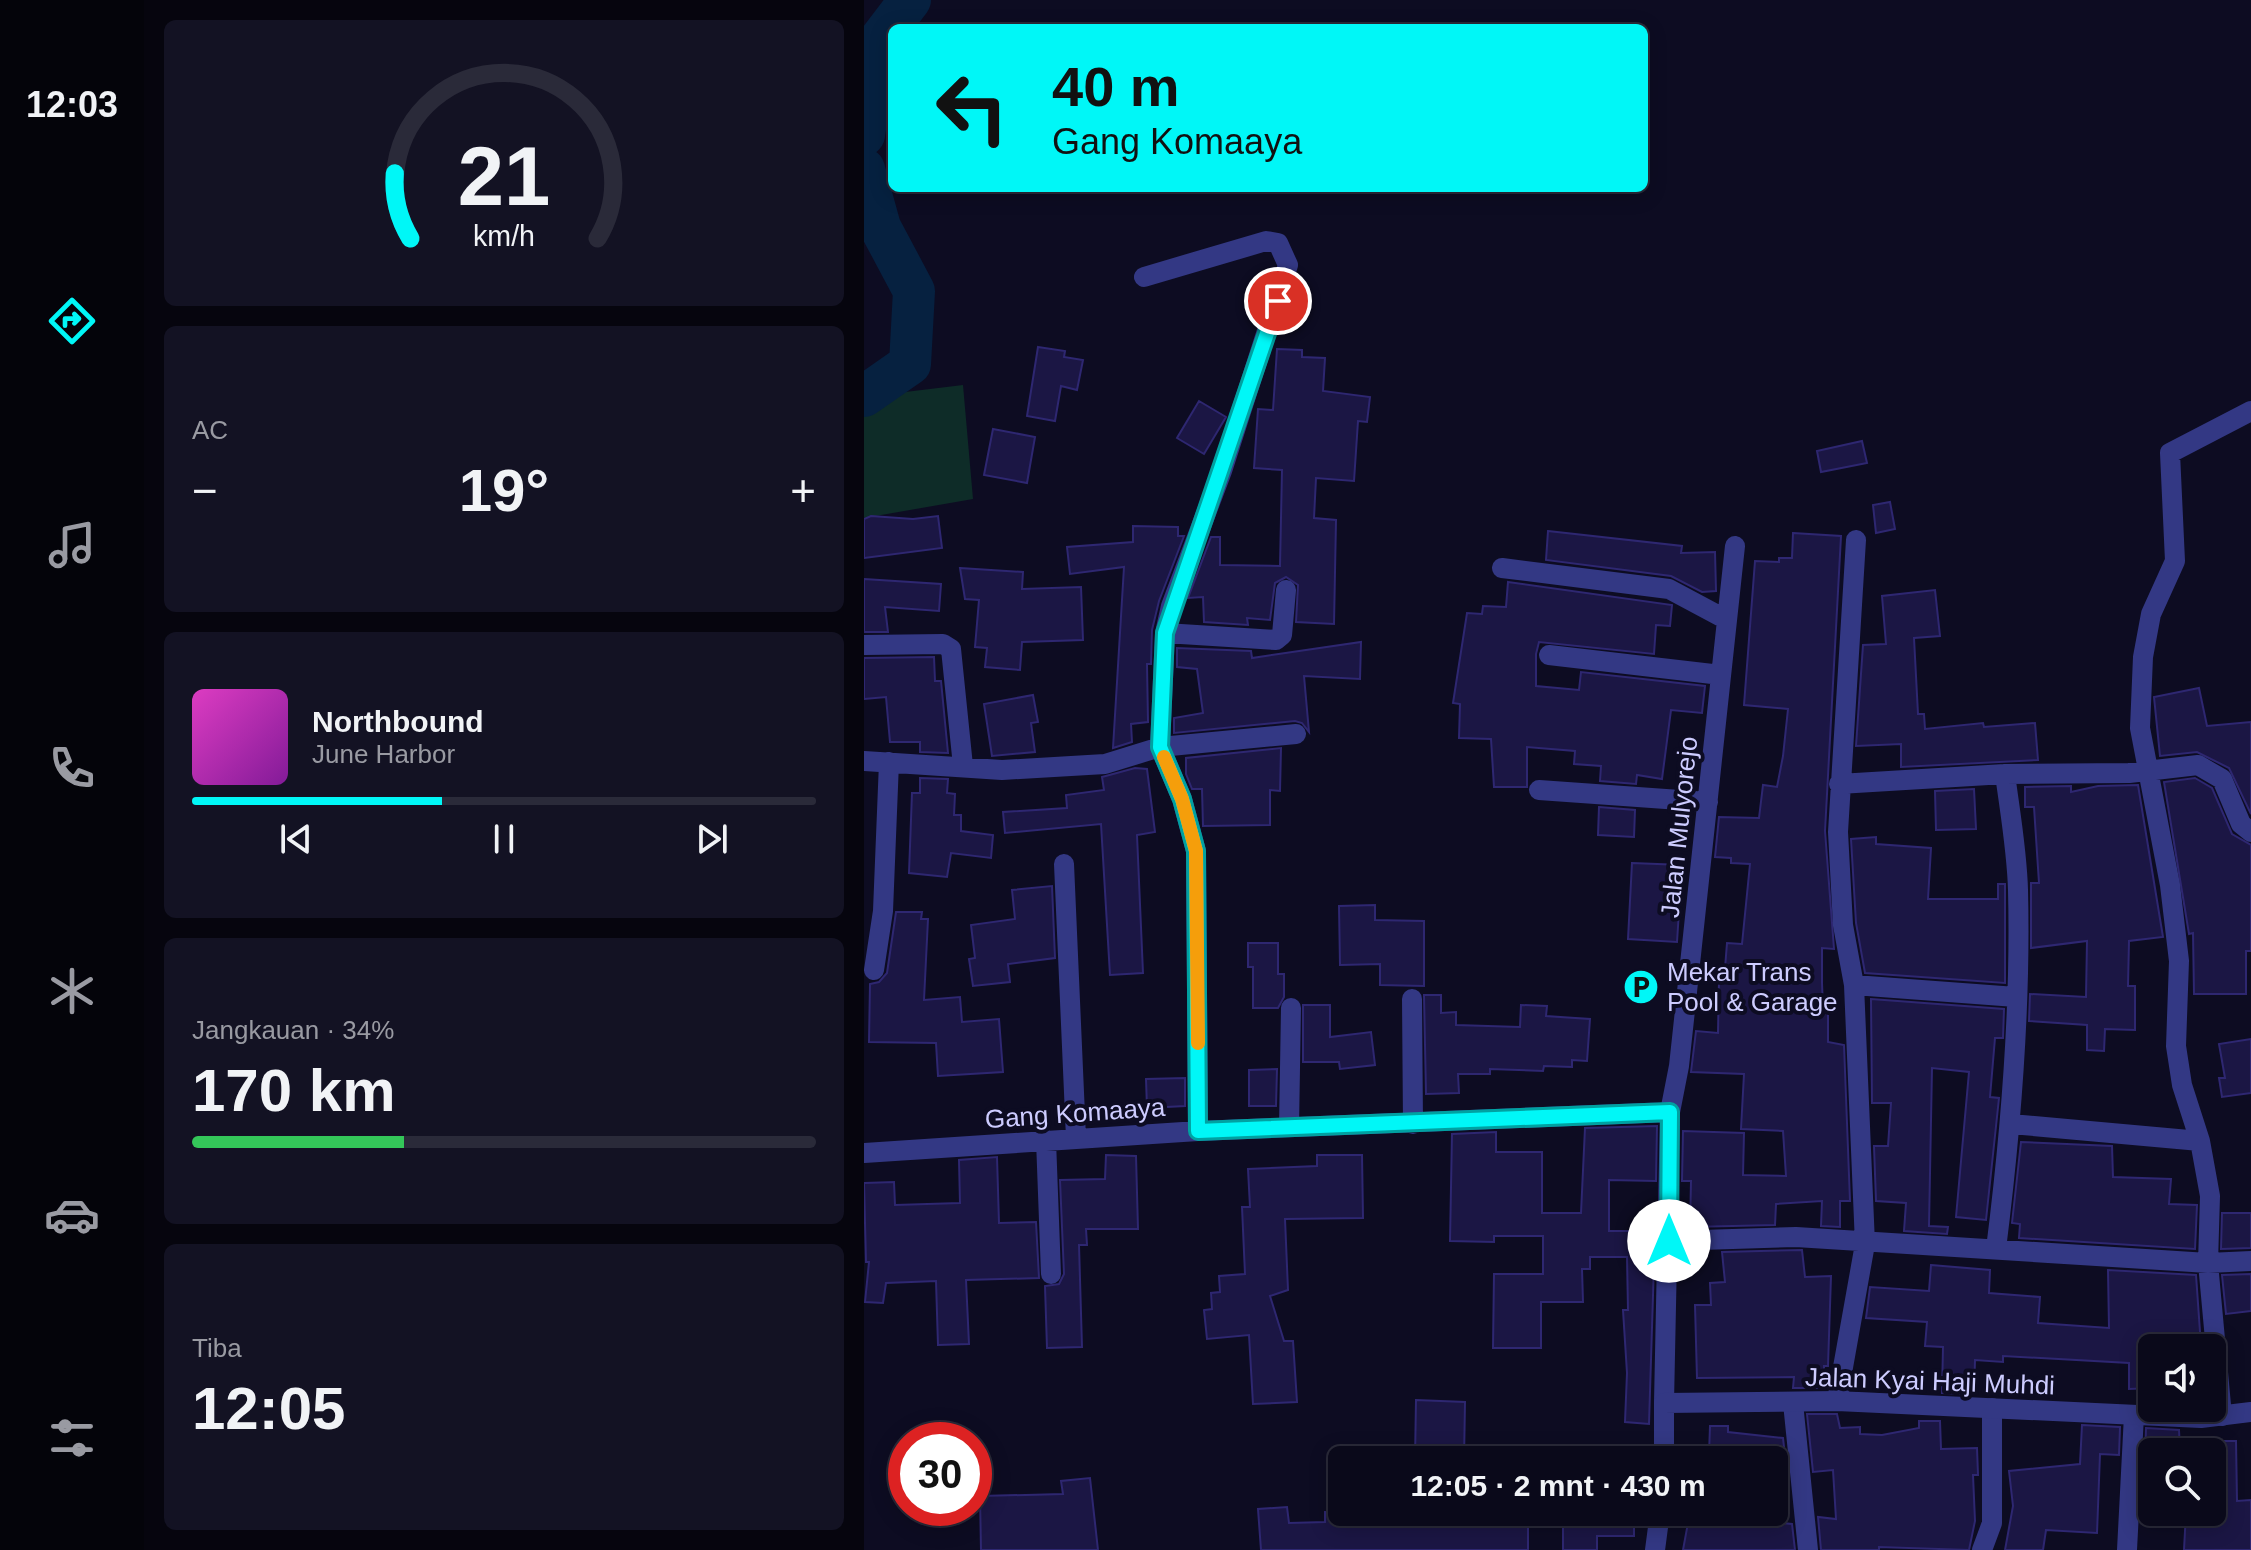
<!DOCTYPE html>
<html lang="id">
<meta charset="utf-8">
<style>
:root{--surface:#0a091a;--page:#131223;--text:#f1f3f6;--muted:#999aa2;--line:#2a2a39;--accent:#00f7f7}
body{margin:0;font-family:Helvetica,sans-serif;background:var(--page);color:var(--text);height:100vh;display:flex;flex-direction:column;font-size:30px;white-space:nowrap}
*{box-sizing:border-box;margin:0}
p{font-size:26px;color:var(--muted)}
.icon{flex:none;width:44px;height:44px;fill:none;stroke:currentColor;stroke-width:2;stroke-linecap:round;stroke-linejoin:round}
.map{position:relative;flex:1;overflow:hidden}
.drawer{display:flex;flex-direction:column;gap:20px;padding:20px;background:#06050e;width:720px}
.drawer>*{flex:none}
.guide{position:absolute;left:24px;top:24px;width:760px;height:168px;border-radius:12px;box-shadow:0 4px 20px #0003,0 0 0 2px var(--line);background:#00f7f7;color:#111;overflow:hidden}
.buttons{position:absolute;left:1274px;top:1334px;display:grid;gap:16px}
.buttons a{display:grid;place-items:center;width:88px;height:88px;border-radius:12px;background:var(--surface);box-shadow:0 4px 20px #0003,0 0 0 2px var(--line);font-size:40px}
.speed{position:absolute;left:24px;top:1422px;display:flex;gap:16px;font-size:40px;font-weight:700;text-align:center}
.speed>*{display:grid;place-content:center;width:104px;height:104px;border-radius:50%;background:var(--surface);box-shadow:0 4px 20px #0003,0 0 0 2px var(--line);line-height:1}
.speed .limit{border:12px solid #d22;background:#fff;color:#111}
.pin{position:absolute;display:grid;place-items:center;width:68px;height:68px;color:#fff;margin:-34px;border:4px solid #fff;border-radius:50%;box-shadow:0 2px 8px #0007}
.me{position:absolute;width:88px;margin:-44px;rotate:0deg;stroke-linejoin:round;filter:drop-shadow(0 0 6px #0008)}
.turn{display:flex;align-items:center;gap:28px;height:168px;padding:0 32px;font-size:36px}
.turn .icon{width:104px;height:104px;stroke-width:2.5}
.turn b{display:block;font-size:56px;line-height:68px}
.big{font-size:60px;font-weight:700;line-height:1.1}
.drawer .widget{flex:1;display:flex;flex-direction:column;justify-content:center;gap:12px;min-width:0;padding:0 28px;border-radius:12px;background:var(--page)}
.drawer .dial{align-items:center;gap:0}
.dial svg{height:208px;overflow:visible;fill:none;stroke:var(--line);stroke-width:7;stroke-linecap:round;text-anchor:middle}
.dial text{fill:var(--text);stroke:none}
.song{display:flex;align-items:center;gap:24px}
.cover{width:96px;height:96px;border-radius:12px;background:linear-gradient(135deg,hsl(310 70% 55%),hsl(290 70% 35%))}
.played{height:8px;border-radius:4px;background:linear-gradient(90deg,var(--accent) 40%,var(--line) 40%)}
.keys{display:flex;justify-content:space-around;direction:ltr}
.heat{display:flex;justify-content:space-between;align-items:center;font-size:44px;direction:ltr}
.charge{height:12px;border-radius:6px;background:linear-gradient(90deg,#34c759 34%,var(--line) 0)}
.trip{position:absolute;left:464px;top:1446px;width:460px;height:80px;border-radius:12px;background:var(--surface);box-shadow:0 4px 20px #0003,0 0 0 2px var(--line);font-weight:700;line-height:80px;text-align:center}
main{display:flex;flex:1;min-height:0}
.menu{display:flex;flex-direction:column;width:144px;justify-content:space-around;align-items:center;background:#04040a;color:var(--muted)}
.menu .icon{width:56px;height:56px}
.menu .active{color:var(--accent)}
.menu b{font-size:36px;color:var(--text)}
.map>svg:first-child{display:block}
.green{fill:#0e2c28}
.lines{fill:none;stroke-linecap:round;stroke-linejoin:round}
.river{stroke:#062140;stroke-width:42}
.building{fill:#1b1644;stroke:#2e2771;stroke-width:2}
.minor{stroke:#333884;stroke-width:20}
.tertiary{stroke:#333884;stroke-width:20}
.route-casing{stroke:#00a1a1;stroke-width:20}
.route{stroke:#00f7f7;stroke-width:14}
.slow{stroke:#f59e0b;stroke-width:14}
.labels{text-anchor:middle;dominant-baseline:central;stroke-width:8;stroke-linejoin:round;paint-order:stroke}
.street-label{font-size:26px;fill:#cdccff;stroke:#0d0c22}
.poi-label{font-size:26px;fill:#cdccff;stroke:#0d0c22;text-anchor:start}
</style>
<main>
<nav class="menu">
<b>12:03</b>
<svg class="icon active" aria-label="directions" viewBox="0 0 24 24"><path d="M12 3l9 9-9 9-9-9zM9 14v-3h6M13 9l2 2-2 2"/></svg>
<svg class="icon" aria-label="music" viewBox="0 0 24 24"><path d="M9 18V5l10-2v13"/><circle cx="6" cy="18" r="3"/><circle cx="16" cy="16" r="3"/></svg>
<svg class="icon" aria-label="phone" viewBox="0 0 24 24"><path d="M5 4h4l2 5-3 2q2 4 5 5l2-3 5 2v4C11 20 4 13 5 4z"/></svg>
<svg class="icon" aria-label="climate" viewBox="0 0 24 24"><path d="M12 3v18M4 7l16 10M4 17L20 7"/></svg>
<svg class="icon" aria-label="car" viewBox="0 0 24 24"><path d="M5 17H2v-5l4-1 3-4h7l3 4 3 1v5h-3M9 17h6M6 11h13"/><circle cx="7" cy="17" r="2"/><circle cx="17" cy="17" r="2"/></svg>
<svg class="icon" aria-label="filters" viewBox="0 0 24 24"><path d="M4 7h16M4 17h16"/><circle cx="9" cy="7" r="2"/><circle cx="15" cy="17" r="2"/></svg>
</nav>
<section class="drawer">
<div class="widget dial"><svg viewBox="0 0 100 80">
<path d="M14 69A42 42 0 1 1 86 69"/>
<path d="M14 69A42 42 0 0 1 8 44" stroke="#00f7f7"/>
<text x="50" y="56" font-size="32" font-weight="700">21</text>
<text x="50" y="72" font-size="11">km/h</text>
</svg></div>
<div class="widget"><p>AC</p>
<div class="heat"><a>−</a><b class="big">19°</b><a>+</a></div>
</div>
<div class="widget">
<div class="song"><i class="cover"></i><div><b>Northbound</b><p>June Harbor</p></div></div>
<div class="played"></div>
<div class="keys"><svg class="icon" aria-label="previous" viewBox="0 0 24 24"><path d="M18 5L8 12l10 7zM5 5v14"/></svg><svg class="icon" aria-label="pause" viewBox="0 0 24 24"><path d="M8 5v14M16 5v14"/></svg><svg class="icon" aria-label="next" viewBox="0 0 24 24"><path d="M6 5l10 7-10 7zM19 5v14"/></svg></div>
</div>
<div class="widget"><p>Jangkauan · 34%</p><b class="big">170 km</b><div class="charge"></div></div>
<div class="widget"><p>Tiba</p><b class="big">12:05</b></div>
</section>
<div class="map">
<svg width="1387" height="1550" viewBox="0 0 1387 1550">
<rect width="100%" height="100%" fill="#0d0c22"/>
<path class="green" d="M99 385 109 499 0 518V397Z"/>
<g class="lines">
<path class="river" d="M0 135 14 42 46 0
M0 169 16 227 50 291 46 364 0 396"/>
</g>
<path class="building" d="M174 347 201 351 200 357 219 360 213 390 197 386 191 421 163 416Z
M413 349 438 350V357L461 358 459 391 506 397 503 422 494 421 490 481 452 478 450 518 472 520 470 624 432 622 434 585 422 577 411 583 406 620 383 618 384 625 340 622 339 597 324 598 347 537H356V565L416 566 418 470 390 468 394 409 409 410Z
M335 401 362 417 340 454 313 438Z
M129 429 171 437 163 483 120 475Z
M998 441 1003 463 957 472 953 451Z
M1026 502 1031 529 1012 533 1009 505Z
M7 516 49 519 74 516 78 548 0 558V519Z
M269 526 314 527V536H320L295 601 288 630 287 664H283L284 722 267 724 268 742 249 748 260 567 206 574 203 547 269 542Z
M684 531 818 546 817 553 851 552 852 591 838 592 807 576 682 560Z
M929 533 977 536 961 831 970 949 958 948V983L959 1009H964V1042L980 1045 986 1201H976V1227L957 1226 958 1201 912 1204 911 1225 826 1227 827 1181H818L819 1131 880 1133 879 1175 922 1176 919 1131 877 1129 880 1074 827 1072 832 1031 854 1033 855 981H860L863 943 878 944 886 864 867 863V858L851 857 855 817 895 818 899 785 913 787 919 756 924 709 880 705 891 561 915 562V558H928Z
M96 568 159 572 158 589 217 587 219 640 158 642 156 670 121 667 123 648 111 647 115 600 101 599Z
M0 579 77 584 75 611 21 607 24 632H0Z
M644 582 808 605 806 626 792 625 790 654 675 642 672 654V686L715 690 717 672 841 686 838 713 807 710 798 779 773 775 772 784 736 781 737 766 710 764 711 751 663 747V787H630L627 739 595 738 596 704 589 703 603 613 618 614 619 606 642 607Z
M1071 590 1076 636 1050 638 1054 714H1060L1061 729 1119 723 1120 727 1171 723 1174 760 1037 767V744L992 746 999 645 1022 644 1018 596Z
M497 642 496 679 440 676 445 732 438 723 431 721 310 733V718L339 713 333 669 313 667V648L387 651 388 658Z
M70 657 71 681H77L84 753 56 752V742H26L22 697 0 699V658Z
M1335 688 1343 726 1387 722V814L1365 768 1333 752 1296 756 1290 697Z
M169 695 174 722 167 723 171 752 128 756 120 704Z
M417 748 416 791 406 790V825L339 826 338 789H328L322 774V758Z
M271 768 283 769 291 832 273 835 279 973 246 975 237 824 141 833 139 812 203 808 202 795 240 790 238 777Z
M56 778 84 779 83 793 91 794 90 815H97V831L129 835 127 858 87 853 83 877 45 873 48 793H56Z
M1331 778 1348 788 1368 834 1387 845V951H1382V994H1330L1329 933 1325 934 1300 782Z
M1274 785 1299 937 1265 941 1264 986H1271V1030L1241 1029 1240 1051 1223 1050V1025L1165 1021 1166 994 1222 997 1223 941 1167 948V883H1175L1170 807H1161V787L1207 786V792L1234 786Z
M1110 789 1112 829 1072 830 1071 791Z
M735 807 771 810 770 837 734 835Z
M1012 837V844L1067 848 1064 899H1134V884H1141V983L1001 973 992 923 987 839Z
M768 863 818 865 813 942 764 939Z
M188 886 191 958 144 964 146 982 109 986 105 959 111 958 107 925 151 919 148 890Z
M511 905V920L560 921V986L516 985V964L476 965 475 906Z
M32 912H58L57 919H64L60 1000 96 997 98 1022 135 1019 139 1072 74 1076 72 1043 5 1042 6 984 15 982 23 973Z
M384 943H414V974H420V997L414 1008H389V967H384Z
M560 995H577V1013L592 1012V1025L656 1027 657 1005 683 1006 682 1016 726 1019 723 1061 708 1060V1067L680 1066 679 1071 626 1069V1074H594L595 1093 562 1094Z
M1007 999 1140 1009 1139 1038H1131L1126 1097 1135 1098 1122 1220 1092 1217 1105 1072 1068 1068 1065 1226 1084 1227 1083 1234 1040 1231 1042 1203 1012 1201 1010 1146H1024L1027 1103H1008Z
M439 1005H466V1037L507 1032 511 1065 476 1069 475 1062H439Z
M1387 1039V1093L1358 1097 1355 1078H1361L1355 1044Z
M413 1069 412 1106H385V1070Z
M321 1078V1106L283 1108 282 1079Z
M793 1126 792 1181 745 1180V1231H791L785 1424 761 1422 763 1373 759 1310H764L763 1257H726V1269H718L719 1302H677V1348H629L630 1274H679V1236H630V1242L586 1241 588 1134 632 1132V1152H678V1213H717L721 1128Z
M1157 1142 1248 1146 1249 1177 1307 1179 1305 1204 1333 1205 1331 1249 1155 1238 1156 1224 1148 1223Z
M242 1155 272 1156 274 1229H222L223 1245H215L218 1347 183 1348 181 1286 195 1284 200 1274 196 1180 241 1179Z
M453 1155H498L499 1218 421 1219 424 1290 406 1296 420 1341H429L433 1402 389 1404 385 1335 343 1339 340 1310 348 1309 347 1293 356 1292 355 1276 381 1274 378 1207H386L384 1169 453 1166Z
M133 1157 135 1223 172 1222 175 1278 102 1280 105 1344 74 1345 72 1281 22 1283 19 1303 1 1302 5 1262H2L0 1183 30 1182 31 1205 96 1203 95 1160Z
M1358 1213H1387V1248L1357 1249Z
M938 1250 941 1277 967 1276 964 1366H960V1388H929L930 1377 833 1378 831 1305H847L846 1283 861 1282 858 1252Z
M1067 1265 1126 1270 1125 1293 1176 1297 1174 1323 1245 1328 1244 1270 1332 1275 1337 1346 1288 1345V1388L1265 1389V1363L1139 1356V1362L1111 1360 1110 1394 1078 1393 1079 1347 1061 1346 1063 1322 1002 1318 1006 1287 1065 1291Z
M1387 1274V1311L1362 1314 1358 1275Z
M552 1400 601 1402 600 1460H551Z
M943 1414H973L976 1428 996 1427V1434L1018 1435 1055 1428V1421H1076L1077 1449 1113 1448 1114 1475H1109L1111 1521 1105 1550 1015 1547V1550H957L954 1517 972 1519 969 1470 949 1472Z
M1218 1425 1256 1427 1255 1455 1236 1454 1233 1533 1182 1530 1179 1550H1141L1149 1506 1145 1471 1216 1464Z
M846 1426H864V1432L919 1438 923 1474 910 1475V1460H870L871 1454H845Z
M1282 1428 1315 1430 1316 1452H1288V1457H1281Z
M1348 1441H1372L1373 1501 1387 1500V1550H1320L1322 1512H1348Z
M226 1478 234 1550H117L116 1496 199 1494 197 1481Z
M423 1507 425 1523 461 1522V1512L664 1515V1550H397L394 1509Z
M699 1512H770V1536H733V1550H699Z
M826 1512H919L918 1523 928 1524 931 1550H819Z"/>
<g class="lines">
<path class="minor" d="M638 568 805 589 863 620
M301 633 412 640 418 635 422 590
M0 645 79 644 87 649 99 766
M685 655 857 675
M0 761 138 770 241 764 296 747 301 633 307 606 358 471 424 265 414 243 402 241 280 277
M975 784 1141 774 1265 773 1334 765 1358 779 1377 824 1387 832
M675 790 844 802
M200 864 212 1138
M10 970 19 911 25 762
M990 985 1152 997
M548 999 549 1124
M1147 1124 1336 1141
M425 1128 427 1008
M334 1131 332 851 318 799 296 747 432 734
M182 1140 187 1274
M0 1153 334 1131 806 1112
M805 1241 932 1237 1344 1263 1387 1261
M1132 1249C1147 1130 1157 1009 1154 890 1153 851 1146 812 1141 774
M973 1401 1001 1244 990 985 979 925 974 832 992 540
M800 1403 806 1112 815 1066 871 546
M929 1403 944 1550
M1358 1416 1344 1263 1346 1196 1336 1141 1318 1085 1312 1046 1315 961 1306 885 1276 728 1279 657 1287 614 1311 561 1306 453 1387 411
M1118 1550 1128 1523V1408
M1263 1550 1270 1415"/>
<path class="tertiary" d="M800 1460V1403L973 1401 1337 1418 1387 1412
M791 1550 796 1512"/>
</g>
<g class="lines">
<defs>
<path id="route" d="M414 301 301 633 296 747 318 799 332 851 334 1131 806 1112 805 1241"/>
</defs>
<use href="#route" class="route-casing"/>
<use href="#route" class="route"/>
<path class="slow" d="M300 757 318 799 332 851 334 1043"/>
</g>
<defs>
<symbol id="parking-disc" viewBox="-11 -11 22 22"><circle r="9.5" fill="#00f7f7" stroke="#0d0c22"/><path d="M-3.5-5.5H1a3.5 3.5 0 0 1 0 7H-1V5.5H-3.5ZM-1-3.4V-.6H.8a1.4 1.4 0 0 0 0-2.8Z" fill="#111"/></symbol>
</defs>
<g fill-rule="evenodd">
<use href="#parking-disc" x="757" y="967" width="40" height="40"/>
</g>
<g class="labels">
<g class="street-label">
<text transform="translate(815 827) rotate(-84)">Jalan Mulyorejo</text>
<text transform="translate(211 1113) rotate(-4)">Gang Komaaya</text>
<text transform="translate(1066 1381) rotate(2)">Jalan Kyai Haji Muhdi</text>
</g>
<g class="poi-label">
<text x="803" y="972">Mekar Trans<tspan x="803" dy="30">Pool &amp; Garage</tspan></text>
</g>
</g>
</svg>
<div class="buttons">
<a><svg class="icon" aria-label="sound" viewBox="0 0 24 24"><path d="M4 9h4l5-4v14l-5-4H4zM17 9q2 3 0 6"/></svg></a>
<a><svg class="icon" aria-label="search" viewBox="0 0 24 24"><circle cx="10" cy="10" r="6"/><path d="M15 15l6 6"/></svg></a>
</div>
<div class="speed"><div class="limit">30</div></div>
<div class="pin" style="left:414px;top:301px;background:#d93025"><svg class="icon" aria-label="arrive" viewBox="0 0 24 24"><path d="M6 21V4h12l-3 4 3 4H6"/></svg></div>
<svg class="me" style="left:805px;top:1241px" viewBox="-20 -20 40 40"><circle r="19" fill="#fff"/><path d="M0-13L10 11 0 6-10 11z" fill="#00f7f7"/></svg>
<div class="trip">12:05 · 2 mnt · 430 m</div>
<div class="guide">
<div class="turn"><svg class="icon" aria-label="left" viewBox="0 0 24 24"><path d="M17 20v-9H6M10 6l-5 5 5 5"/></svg><div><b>40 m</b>Gang Komaaya</div></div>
</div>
</div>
</main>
